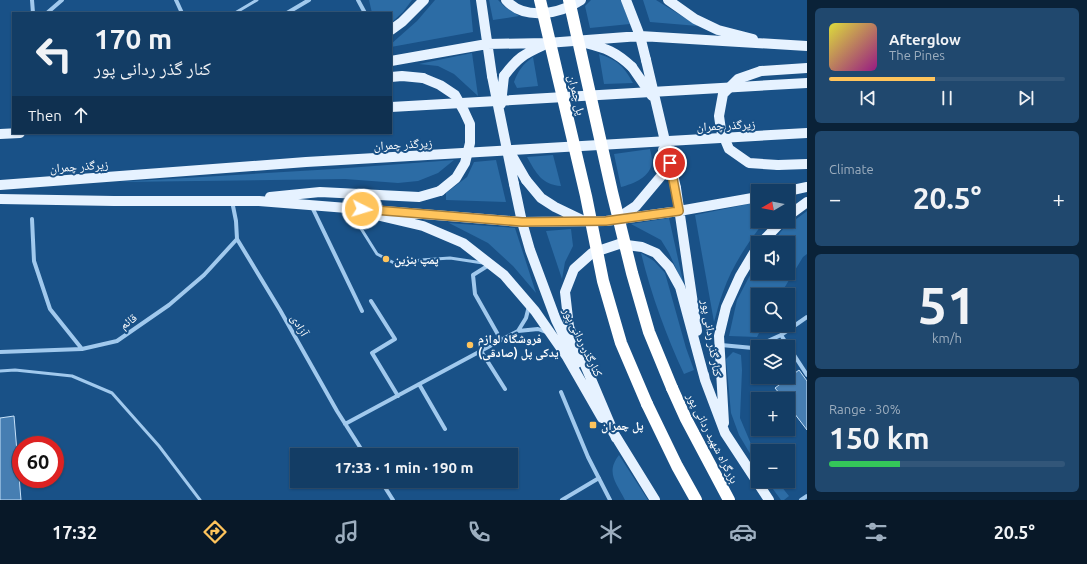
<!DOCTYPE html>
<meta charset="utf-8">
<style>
:root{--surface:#133d65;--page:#20486e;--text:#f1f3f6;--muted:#9daebf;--line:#325679;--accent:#ffc45c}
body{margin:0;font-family:Ubuntu,"Noto Naskh Arabic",sans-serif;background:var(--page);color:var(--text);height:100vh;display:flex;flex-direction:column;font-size:15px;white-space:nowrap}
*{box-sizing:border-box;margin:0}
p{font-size:13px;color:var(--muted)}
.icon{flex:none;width:22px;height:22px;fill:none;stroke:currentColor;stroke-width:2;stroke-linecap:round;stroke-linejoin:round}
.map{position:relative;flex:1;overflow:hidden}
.details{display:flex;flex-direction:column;gap:8px;padding:8px;background:#0a2238;width:280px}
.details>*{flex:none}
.top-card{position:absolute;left:12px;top:12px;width:380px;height:122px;border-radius:0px;box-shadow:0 1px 3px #0004,0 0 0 1px var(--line);background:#133d65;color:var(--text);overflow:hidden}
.needle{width:26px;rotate:260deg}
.fabs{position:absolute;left:751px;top:184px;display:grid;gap:8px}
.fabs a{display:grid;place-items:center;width:44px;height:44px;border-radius:0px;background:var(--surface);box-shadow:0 1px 3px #0004,0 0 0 1px var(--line);font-size:20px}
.speed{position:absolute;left:12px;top:436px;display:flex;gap:8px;font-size:20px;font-weight:700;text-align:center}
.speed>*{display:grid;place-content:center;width:52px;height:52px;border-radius:50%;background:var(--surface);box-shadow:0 1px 3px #0004,0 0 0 1px var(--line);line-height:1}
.speed .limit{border:6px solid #d22;background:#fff;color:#111}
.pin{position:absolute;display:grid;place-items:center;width:34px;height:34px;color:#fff;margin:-17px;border:2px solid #fff;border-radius:50%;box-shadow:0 1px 4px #0007}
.me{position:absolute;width:44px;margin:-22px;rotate:95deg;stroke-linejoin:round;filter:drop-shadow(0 0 3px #0008)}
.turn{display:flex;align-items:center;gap:14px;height:84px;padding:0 16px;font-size:18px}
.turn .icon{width:52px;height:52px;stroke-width:2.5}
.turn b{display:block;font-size:28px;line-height:34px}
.then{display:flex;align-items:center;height:38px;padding:0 16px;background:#0003;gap:8px;font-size:15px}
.big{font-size:30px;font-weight:600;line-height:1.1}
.details .widget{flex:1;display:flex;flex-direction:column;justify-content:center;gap:6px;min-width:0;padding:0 14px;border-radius:6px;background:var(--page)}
.details .dial{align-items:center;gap:0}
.dial b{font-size:52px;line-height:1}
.song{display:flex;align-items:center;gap:12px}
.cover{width:48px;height:48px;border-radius:6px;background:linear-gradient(135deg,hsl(60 70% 55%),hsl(310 70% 35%))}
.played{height:4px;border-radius:2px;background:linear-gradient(90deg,var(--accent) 45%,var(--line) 45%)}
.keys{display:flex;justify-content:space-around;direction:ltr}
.heat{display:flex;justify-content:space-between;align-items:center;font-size:22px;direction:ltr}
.charge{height:6px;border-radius:3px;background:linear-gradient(90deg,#34c759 30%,var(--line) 0)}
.trip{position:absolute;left:290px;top:448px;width:228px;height:40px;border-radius:0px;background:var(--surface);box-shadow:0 1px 3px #0004,0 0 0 1px var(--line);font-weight:600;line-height:40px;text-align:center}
.dock{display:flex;height:64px;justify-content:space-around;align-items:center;background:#081828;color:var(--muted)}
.dock .icon{width:28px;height:28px}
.dock .on{color:var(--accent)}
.dock b{font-size:18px;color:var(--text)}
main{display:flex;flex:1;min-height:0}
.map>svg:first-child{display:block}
.green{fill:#2c6ca5}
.building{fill:#467eb2;stroke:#c6e1f9}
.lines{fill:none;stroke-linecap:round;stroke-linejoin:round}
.lane{stroke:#a1c9ed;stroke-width:3}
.street{stroke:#a1c9ed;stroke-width:4}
.primary{stroke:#e6f2ff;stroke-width:10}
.highway{stroke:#fff;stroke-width:12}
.primary-bridge{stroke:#e6f2ff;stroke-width:10}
.highway-bridge{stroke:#fff;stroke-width:12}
.route-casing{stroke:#a67f3c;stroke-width:10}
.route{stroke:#ffc45c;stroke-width:7}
.poi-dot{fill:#ffc45c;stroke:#195187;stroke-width:1.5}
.labels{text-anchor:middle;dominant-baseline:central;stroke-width:4;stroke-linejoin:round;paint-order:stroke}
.street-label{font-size:12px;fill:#fff;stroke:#195187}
.poi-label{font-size:12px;font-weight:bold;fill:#fff;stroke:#195187;text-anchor:start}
</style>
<main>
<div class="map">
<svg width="807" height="500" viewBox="0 0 807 500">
<rect width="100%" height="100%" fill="#195187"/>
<path class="green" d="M369 0H412L403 12 391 23V13H372Z
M435 0H470L473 32 391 47V44L417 21Z
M489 0H498L505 7 519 16 493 20Z
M591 0H621L630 24 590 28 585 6Z
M643 0H656L698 26 650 22Z
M472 53 478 96 454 74 438 66 419 64Z
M599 54C617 60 624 66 633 83L604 84Z
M533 57 538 86 517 88 514 82C518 71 523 64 533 57Z
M650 149C651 153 652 158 652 162 651 177 633 184 621 187L614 154Z
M553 155 561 186C542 185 536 173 527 157Z
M454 160 438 173 418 181 398 183 345 179 118 182 334 169Z
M496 160 506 202 446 200V193L467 177 474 162Z
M758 202V221H765C748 242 732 266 723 292 719 302 717 312 714 322L695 215Z
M807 211V254L803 257 780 295H758V325H763L757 337 729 336 737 300 758 260V273H788V243H772L783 229Z
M669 218 684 286 669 253 661 240 631 224Z
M449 223 515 228 536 293 513 266 488 243Z
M571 229 573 246 565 262 562 279 546 231Z
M641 253 654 261 665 273 686 348 694 370 684 374C666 335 651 294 641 253Z
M733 352 741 355 742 370 740 418 751 444 758 453V467L739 435 731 413 726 359Z
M619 455 648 500H625C617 483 605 473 619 455Z
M767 481H777L789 496 784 500H781Z"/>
<path class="building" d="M799 370 807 381V430L788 405V399H784L775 388Z
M14 416 21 500H0V418Z"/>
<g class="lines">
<path class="lane" d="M235 13 257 0
M350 211 377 254 396 264 421 260 450 258 483 263
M0 371 15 370 72 376 112 393 159 446 200 500"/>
<path class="street" d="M32 0 33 13
M176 0 182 13
M358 0 365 13
M47 13 62 0
M287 13 309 0
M232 201 236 221 237 239 280 310 337 411 365 455
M312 207 362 311
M32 219 34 261 50 309 82 349
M489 265 473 275 475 294 501 340
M371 301 395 339 372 353 398 396
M518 331 526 318 529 306
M781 335 807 317
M721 345 753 348 781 335 807 375
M481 351 505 389
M0 352 82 349 117 341 169 305 204 275 237 239
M419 384 445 429
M561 392 588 457 610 500
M345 424 518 331 538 329 546 332
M381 481 393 500
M562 500 599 478
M801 500 807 496"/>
<path class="primary" d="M481 0 492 76
M506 0C524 21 560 14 581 0
M626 0 640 36 646 60
M668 0 695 19 718 30 753 39
M391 30 402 22 424 0
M585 43C606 48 616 52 632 67
M391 61 487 44 547 43 640 36 807 46
M761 71 807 68
M504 76C517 58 524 54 544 45
M391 77 402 76 423 78
M391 107 807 83
M0 134 20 133
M778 165 807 164
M526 180 541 198 555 207 582 220
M514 184 522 222 530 250 556 320 577 363
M0 185 306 162 807 133
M676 188 697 331
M788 191 807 187
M270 197 320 192 419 197 440 191
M0 199 114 201H259L522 222 606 221 679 211 758 197
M376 215 423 226 463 243 504 275 535 311 567 357 602 418
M788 216 807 202
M618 218 636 206 662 175
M761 243 782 221
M704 375 705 380 725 433 769 500
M724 423 719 336 726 307 740 276 758 246
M613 432 655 500
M616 438 569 327 565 292 574 269 592 253 619 244 642 247 656 253 669 267 680 287 705 380"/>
<path class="highway" d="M672 388 686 419 729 500
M647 404 677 466 696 500"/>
<path class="primary-bridge" d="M646 60 676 188
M632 67 652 96
M761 71 738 79 723 94 719 116 721 130 729 149 749 163 778 165
M492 76 514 184
M423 78 440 85 455 95 464 111 470 124V143L465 163 456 178 440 191
M501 104 504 76
M511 154 526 180
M662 175 663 150"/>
<path class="highway-bridge" d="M540 0 586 196 603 281 621 343 647 404
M569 0 612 192 632 273 649 332 672 388"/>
</g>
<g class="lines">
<defs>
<path id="route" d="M362 209 522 222 606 221 679 211 670 163"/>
</defs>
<use href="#route" class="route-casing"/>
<use href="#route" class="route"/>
</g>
<g class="poi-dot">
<circle cx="386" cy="259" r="4"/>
<circle cx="470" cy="345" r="4"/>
<rect x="589" y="421" width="8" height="8" rx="2"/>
</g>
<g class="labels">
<g class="street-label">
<text transform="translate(577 95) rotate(77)">پل چمران</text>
<text transform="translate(726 125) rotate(-3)">زیرگذر چمران</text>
<text transform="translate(403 144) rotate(-3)">زیرگذر چمران</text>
<text transform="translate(79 166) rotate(-4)">زیرگذر چمران</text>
<text transform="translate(128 321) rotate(-35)">قائم</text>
<text transform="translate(300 325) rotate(61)">آزادی</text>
<text transform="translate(712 338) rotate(81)">کنار گذر ردانی پور</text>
<text transform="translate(583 342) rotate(64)">کنارگذر ردانی پور</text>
<text transform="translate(713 438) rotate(63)">بزرگراه شهید ردانی پور</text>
</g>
<g class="poi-label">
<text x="394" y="259">پمپ بنزین</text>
<text x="478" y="338">فروشگاه لوازم<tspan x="478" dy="14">یدکی پل (صادقی)</tspan></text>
<text x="601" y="425">پل چمران</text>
</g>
</g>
</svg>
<div class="fabs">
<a><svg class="needle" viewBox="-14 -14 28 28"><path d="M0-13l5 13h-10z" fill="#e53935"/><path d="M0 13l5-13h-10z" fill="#9daebf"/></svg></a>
<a><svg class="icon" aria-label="sound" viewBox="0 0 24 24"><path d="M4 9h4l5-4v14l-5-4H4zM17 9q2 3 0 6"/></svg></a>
<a><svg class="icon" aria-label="search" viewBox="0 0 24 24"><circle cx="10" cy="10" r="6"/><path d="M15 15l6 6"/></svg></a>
<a><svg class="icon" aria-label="layers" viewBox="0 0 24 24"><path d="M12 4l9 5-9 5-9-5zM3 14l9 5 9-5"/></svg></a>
<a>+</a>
<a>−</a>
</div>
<div class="speed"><div class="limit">60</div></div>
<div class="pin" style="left:670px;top:163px;background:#d93025"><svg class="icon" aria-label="arrive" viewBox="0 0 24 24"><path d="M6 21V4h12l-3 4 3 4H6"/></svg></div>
<svg class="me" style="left:362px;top:209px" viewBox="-20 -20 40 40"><circle r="17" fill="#ffc45c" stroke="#fff" stroke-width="3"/><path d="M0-11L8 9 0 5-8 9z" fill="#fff"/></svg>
<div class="trip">17:33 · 1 min · 190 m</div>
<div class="top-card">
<div class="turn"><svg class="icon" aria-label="left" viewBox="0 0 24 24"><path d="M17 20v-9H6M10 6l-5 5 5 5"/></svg><div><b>170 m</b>کنار گذر ردانی پور</div></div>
<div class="then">Then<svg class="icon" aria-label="ahead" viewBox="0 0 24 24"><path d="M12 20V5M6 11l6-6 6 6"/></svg></div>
</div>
</div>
<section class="details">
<div class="widget">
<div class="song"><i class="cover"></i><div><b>Afterglow</b><p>The Pines</p></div></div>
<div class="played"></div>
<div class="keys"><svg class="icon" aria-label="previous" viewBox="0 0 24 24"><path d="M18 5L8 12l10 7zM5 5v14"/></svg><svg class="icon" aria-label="pause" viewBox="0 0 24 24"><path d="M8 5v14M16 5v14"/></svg><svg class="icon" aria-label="next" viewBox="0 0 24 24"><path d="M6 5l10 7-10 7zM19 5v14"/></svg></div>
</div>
<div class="widget"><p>Climate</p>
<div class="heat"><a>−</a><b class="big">20.5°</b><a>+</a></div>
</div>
<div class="widget dial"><b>51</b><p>km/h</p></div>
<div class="widget"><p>Range · 30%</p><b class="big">150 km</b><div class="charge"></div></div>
</section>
</main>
<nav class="dock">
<b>17:32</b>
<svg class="icon on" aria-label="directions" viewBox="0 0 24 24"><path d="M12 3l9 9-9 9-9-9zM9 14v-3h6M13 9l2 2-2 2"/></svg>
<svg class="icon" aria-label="music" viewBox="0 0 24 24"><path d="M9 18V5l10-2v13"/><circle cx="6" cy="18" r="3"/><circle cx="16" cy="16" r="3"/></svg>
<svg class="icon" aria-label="phone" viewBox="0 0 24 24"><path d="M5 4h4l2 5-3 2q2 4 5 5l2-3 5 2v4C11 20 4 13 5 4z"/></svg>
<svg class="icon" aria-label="climate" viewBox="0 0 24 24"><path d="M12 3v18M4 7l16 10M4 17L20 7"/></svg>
<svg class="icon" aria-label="car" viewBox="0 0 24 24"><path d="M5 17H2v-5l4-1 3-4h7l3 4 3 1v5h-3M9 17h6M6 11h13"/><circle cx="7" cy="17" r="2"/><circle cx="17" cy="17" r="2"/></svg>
<svg class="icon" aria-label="filters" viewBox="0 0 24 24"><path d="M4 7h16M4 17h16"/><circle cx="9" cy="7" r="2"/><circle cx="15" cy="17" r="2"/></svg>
<b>20.5°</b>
</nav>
